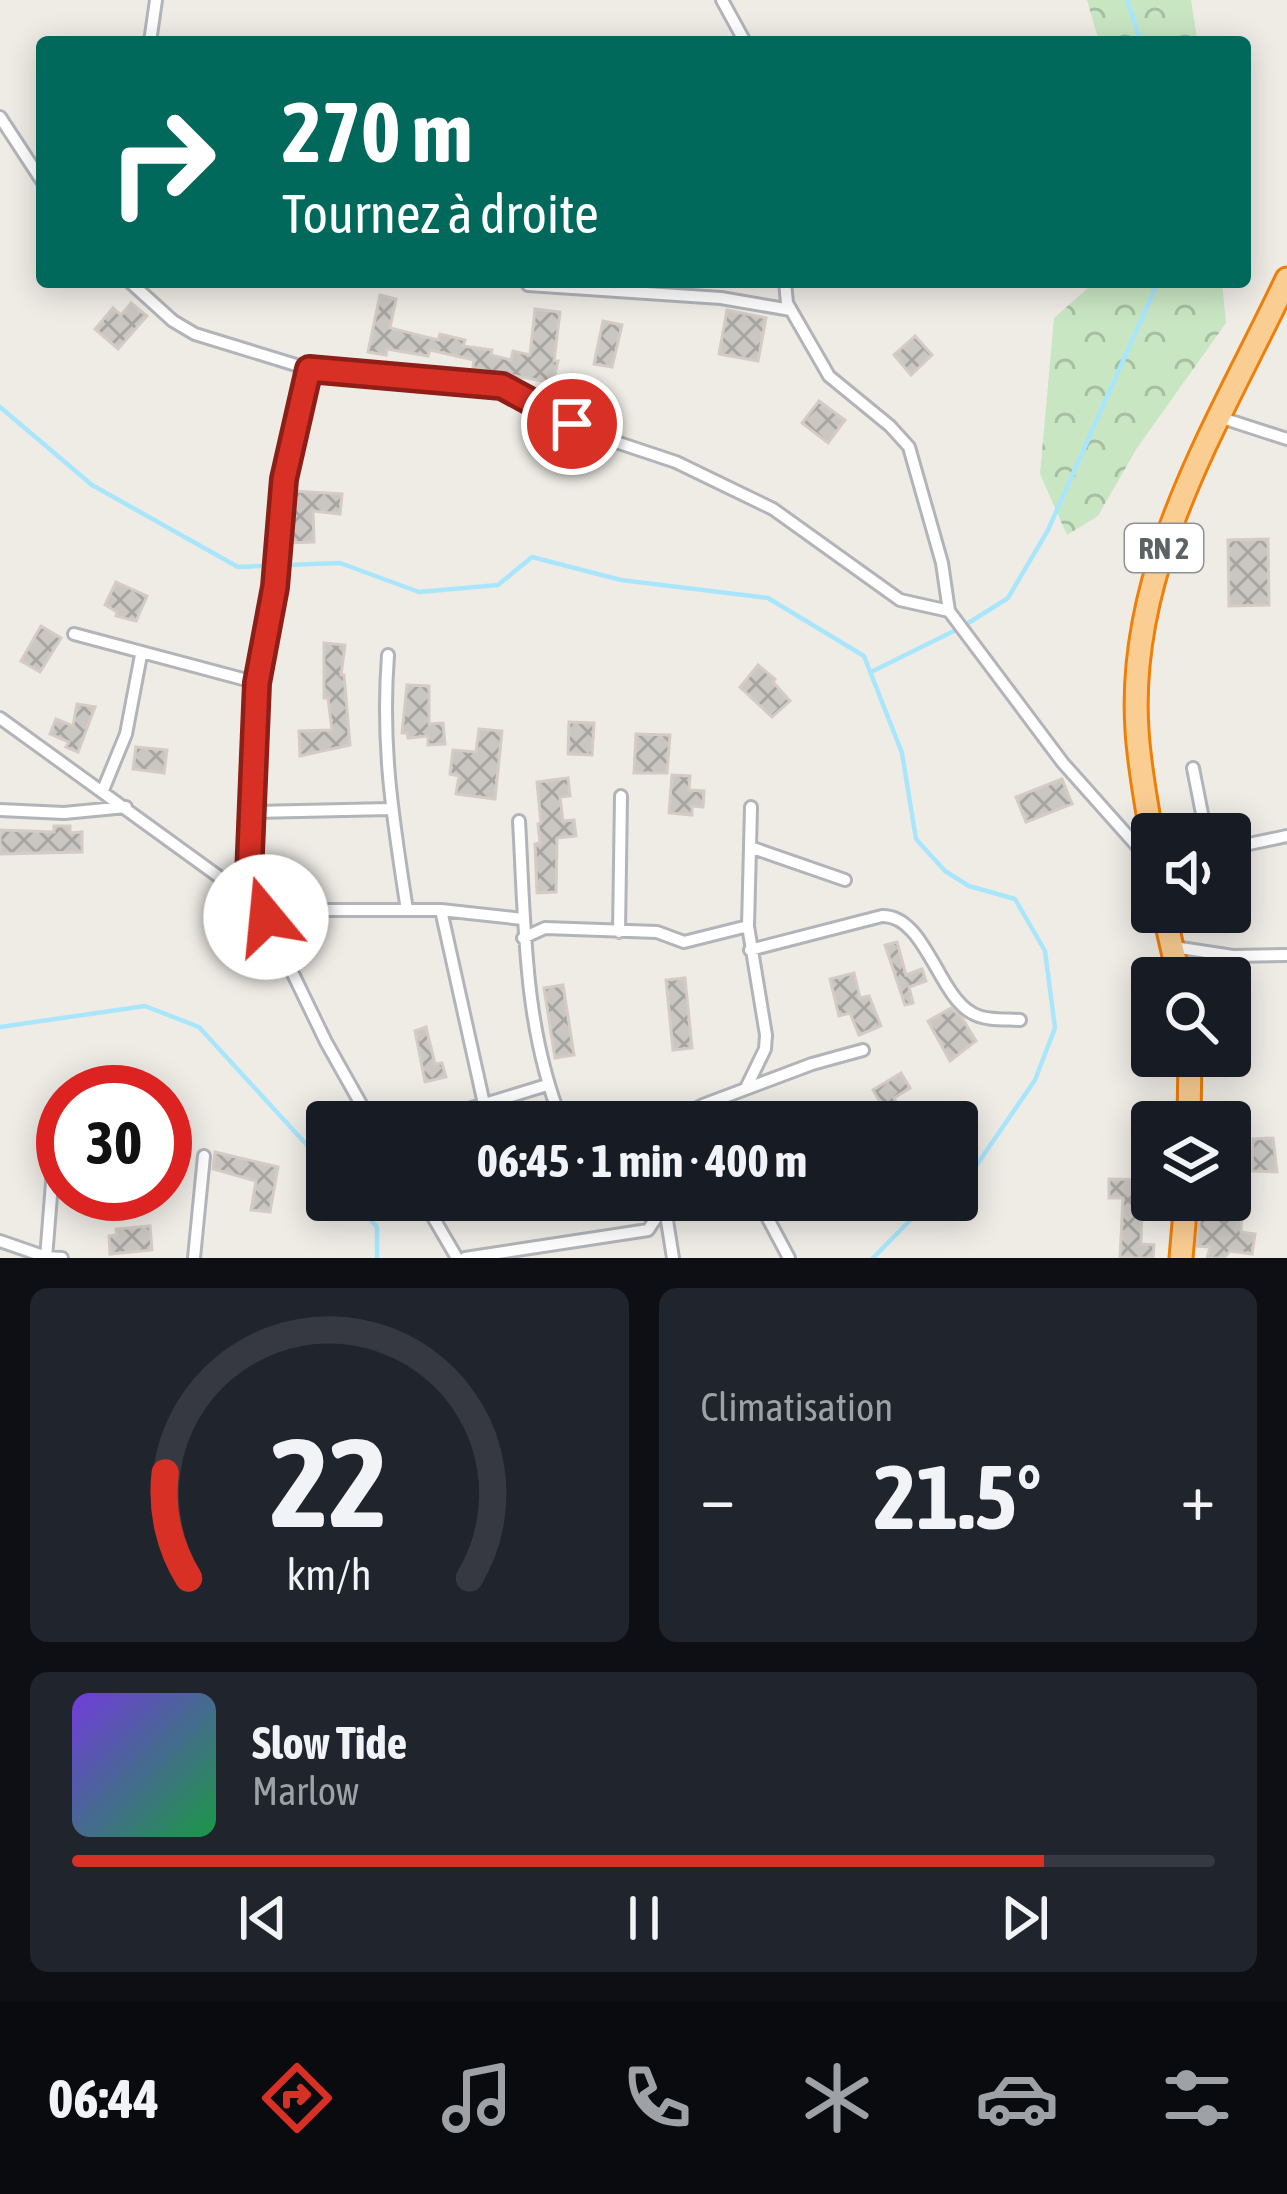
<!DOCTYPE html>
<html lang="fr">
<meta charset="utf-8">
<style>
:root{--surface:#171b24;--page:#20242c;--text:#f1f3f6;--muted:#9ea1a6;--line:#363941;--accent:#d93025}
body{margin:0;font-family:"Asap Condensed",sans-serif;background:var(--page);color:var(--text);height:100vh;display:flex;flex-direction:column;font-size:45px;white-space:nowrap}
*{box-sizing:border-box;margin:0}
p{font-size:39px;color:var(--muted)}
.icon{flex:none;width:66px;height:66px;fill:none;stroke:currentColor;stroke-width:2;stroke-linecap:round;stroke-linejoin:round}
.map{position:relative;height:1258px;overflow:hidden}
.sheet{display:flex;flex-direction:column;gap:30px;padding:30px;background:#0d0f14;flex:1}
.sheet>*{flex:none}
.top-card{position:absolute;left:36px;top:36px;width:1215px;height:252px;border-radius:12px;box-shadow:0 6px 30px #0003;background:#00695c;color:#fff;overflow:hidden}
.fabs{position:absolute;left:1131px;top:813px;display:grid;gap:24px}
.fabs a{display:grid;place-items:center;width:120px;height:120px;border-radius:12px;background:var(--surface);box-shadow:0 6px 30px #0003;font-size:60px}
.speed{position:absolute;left:36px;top:1065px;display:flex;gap:24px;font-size:60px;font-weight:700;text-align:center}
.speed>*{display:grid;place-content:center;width:156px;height:156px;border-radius:50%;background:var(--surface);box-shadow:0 6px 30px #0003;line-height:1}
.speed .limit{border:18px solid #d22;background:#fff;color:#111}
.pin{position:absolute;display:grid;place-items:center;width:102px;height:102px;color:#fff;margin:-51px;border:6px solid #fff;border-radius:50%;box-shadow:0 3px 12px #0007}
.me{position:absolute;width:132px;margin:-66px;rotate:343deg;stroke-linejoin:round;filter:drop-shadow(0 0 9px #0008)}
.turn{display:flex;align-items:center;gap:42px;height:252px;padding:0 48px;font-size:54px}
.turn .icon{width:156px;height:156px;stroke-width:2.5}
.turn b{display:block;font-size:84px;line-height:102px}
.big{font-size:90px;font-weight:700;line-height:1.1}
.sheet .card{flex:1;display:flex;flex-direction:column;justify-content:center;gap:18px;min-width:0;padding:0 42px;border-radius:18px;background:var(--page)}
.sheet .dial{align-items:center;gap:0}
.dial svg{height:312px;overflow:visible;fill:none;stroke:var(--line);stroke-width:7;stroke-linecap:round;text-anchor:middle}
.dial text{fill:var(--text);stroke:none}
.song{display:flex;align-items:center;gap:36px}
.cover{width:144px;height:144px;border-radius:18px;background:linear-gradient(135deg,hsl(260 70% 55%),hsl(140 70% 35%))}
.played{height:12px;border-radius:6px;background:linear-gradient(90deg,var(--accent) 85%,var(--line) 85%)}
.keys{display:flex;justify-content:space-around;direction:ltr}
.heat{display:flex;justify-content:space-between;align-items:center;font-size:66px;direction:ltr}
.sheet .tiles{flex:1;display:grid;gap:30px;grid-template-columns:1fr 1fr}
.card:last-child{grid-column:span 2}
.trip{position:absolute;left:306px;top:1101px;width:672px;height:120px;border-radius:12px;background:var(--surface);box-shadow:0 6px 30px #0003;font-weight:700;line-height:120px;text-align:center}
.tabs{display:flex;height:192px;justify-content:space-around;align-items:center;background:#090b0e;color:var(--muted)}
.tabs .icon{width:84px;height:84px}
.tabs .current{color:var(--accent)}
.tabs b{font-size:54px;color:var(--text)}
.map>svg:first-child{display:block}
.forest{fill:url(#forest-crowns)}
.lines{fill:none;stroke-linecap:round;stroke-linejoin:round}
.stream{stroke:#a9e6fc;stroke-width:4.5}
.building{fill:url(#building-cross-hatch);stroke:#d4ccc4;stroke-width:3}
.street-casing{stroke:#b1b4b8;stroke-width:16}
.highway-casing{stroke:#ee7f08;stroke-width:27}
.street{stroke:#fff;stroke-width:10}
.highway{stroke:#face93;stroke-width:21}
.route-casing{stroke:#8d1f18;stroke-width:30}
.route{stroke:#d93025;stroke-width:21}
.labels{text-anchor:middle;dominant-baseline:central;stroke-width:9;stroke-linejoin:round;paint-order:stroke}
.shield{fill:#fff;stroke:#8e9194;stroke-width:3}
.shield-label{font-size:30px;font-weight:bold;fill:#5d6266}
</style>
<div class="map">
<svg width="1287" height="1258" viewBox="0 0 1287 1258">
<defs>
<pattern id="forest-crowns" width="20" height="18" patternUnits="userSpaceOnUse" patternTransform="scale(3)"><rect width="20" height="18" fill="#c9e6c3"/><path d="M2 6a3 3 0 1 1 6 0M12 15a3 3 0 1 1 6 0" fill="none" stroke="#a6bea2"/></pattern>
<pattern id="building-cross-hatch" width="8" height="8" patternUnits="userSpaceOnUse" patternTransform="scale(3)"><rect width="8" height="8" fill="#cac7c3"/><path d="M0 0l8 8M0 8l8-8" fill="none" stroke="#a7a5a2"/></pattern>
</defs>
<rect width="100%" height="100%" fill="#efece6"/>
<path class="forest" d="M1087 0H1191L1197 38 1208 42H1099Z
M1095 282H1222L1226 323 1137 448 1098 516 1067 535 1040 474 1054 318Z"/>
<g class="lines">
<path class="stream" d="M1127 0 1141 42
M0 407 92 485 238 567 340 563 419 592 498 585 532 557 621 580 768 598 864 656 902 753 916 839 945 871 969 886 1015 899 1045 951 1055 1028 1035 1080 974 1169 957 1181
M873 671 962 627 1008 598 1048 530 1158 282
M0 1027 145 1006 199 1027 327 1167
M354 1200 377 1227V1258
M873 1258 930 1200"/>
</g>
<path class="building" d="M380 295 396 299 390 328 438 340 440 334 465 340 463 346 492 350 491 355 511 360 513 351 530 355 535 309 560 312 554 361H558L553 383 473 368 474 360 430 350 428 356 387 349 386 355 368 352Z
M131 303 147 316 118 349 95 329 113 308 121 315Z
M727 310 766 318 758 361 719 354Z
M603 321 622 325 612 367 594 364Z
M915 336 932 355 911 375 894 355Z
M819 401 845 420 828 443 802 423Z
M293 491 342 494 340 514 313 511 314 542 288 543Z
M1268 539 1269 605 1229 606 1228 540Z
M116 582 147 596 136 621 116 616 117 612 105 605Z
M41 626 61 638 40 672 21 661Z
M324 643 345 645 341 675H344L350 745 300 756 299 731 332 730 328 698H324Z
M758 665 775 679 773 682 790 701 772 717 740 687Z
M407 685 429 686V724L443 723 445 744 428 745V736L408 738 407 733H402Z
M77 704 95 707 78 752 66 747 69 742 50 734 56 719 73 726Z
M569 722 594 723 592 755 568 754Z
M479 729 502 731 495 799 456 794 459 776 450 774 453 750 476 752Z
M636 734 670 735 667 773H634Z
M136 747 167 750 164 773 133 769Z
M672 775 690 776 689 790 704 791 703 807 692 806V815L669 813Z
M568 778 570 796 560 797 563 821 574 820 576 836 557 838 556 892 537 893 535 844 540 843 538 824 541 823 537 782Z
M1062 779 1072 804 1026 822 1016 797Z
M54 826H70V833L82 832V852L0 854V830L54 832Z
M897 942 906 975 922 969 926 981 909 987 913 1003 905 1005 885 945Z
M854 973 860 998 869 996 881 1026 859 1035 850 1013 839 1016 830 979Z
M685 978 692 1048 673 1050 666 980Z
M563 985 574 1055 555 1058 544 988Z
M951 1008 962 1018 976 1041 950 1061 928 1021Z
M426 1027 435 1064 442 1063 446 1077 425 1082 415 1031Z
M901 1073 910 1088 894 1098 901 1110 889 1117 873 1090Z
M1273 1138 1277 1172 1252 1171 1253 1139Z
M215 1152 278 1167 270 1212 251 1210 256 1181 213 1169Z
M1109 1179 1152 1180V1206H1142L1141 1244 1154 1245 1153 1258H1120L1123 1198H1109Z
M1201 1203 1242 1207 1241 1232 1255 1234 1252 1254 1230 1251 1224 1258H1207L1210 1247 1197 1246Z
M150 1226 152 1250 110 1254 109 1236 117 1235 116 1229Z"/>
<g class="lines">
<defs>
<path id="street" d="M722 0 745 42
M150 42 156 0
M0 117 42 181
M130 282 173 321 195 334 309 369 502 386 515 391 589 433 676 462 773 509 900 600 949 611
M785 282 787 303 829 376 890 426 909 447 942 563 949 611 1063 763 1152 863
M528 285 721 298 791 310
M1219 417 1287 439
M74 634 258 683
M388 655C381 748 393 819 407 910
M0 718 218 876 266 918 326 1042 371 1122
M1193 768 1206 834
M103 790 126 734 141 655
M0 810 64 813 126 807
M254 812 390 809
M519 821C525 923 523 1026 562 1122
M750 847 845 880
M1230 848 1287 836
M248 900 258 683 275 587 284 479 309 369
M259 910H441L523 919
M441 910 484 1104
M619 932 621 796
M523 938 545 928 657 932 684 942 748 926
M1174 947 1233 956 1287 955
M750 950 882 916C925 915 938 995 972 1013 985 1021 1006 1019 1020 1020
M746 1088 765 1049 766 1035 748 926 751 807
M703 1105 812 1064 863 1050
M426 1122 547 1085
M671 1122 703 1105 714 1122
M423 1200 457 1258
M758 1200 789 1258
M665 1208 673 1258
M433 1217 465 1200
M0 1241 46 1257 62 1258
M46 1258 56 1133
M194 1258 204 1156
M465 1258 648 1230 664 1206"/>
<path id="highway" d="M1152 840C1147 804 1139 767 1137 730 1126 566 1220 421 1287 279
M1164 912 1179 978
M1189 1122 1190 1056
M1181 1258 1186 1200"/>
</defs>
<use href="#street" class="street-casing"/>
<use href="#highway" class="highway-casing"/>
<use href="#street" class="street"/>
<use href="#highway" class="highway"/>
</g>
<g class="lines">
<defs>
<path id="route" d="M266 917 248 900 257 683 275 587 284 479 309 369 502 386 572 424"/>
</defs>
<use href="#route" class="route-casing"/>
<use href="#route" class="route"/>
</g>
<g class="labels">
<rect class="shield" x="1125" y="524" width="78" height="48" rx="9"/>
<g class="shield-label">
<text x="1164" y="548">RN 2</text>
</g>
</g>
</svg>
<div class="fabs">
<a><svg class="icon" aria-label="sound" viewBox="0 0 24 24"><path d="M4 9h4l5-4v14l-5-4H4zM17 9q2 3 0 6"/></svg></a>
<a><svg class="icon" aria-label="search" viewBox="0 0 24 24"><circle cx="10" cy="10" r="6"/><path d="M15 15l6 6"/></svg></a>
<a><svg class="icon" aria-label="layers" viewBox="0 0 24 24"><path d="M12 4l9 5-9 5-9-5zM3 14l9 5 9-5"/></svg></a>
</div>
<div class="speed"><div class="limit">30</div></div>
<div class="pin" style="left:572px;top:424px;background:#d93025"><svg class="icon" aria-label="arrive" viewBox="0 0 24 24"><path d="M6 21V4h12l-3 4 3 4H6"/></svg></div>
<svg class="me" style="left:266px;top:917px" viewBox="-20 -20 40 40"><circle r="19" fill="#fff"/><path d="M0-13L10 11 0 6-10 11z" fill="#d93025"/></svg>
<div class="trip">06:45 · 1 min · 400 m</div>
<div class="top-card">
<div class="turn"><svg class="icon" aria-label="right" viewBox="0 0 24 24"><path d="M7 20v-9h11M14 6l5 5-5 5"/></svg><div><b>270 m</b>Tournez à droite</div></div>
</div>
</div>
<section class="sheet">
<div class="tiles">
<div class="card dial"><svg viewBox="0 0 100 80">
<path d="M14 69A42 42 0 1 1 86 69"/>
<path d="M14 69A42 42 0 0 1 8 42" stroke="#d93025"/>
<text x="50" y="56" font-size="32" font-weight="700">22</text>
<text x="50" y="72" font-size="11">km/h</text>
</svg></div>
<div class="card"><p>Climatisation</p>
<div class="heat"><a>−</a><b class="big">21.5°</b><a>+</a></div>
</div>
<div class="card">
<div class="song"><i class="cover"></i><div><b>Slow Tide</b><p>Marlow</p></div></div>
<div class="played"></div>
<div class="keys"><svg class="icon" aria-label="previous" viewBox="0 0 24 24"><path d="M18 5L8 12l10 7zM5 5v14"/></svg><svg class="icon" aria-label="pause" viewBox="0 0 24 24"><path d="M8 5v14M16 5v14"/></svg><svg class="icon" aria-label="next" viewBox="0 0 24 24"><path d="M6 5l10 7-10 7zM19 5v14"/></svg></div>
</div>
</div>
</section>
<nav class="tabs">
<b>06:44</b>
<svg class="icon current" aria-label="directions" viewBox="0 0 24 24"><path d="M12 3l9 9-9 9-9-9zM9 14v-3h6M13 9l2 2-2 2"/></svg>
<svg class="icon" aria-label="music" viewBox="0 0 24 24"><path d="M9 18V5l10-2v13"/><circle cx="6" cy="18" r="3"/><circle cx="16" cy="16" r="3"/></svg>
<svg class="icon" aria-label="phone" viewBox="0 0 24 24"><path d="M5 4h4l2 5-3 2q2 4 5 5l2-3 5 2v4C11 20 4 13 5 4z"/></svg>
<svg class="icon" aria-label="climate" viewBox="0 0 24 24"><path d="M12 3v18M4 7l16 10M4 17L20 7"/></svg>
<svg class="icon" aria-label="car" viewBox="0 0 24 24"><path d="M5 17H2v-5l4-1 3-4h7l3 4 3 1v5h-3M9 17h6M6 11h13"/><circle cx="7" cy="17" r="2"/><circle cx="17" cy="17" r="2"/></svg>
<svg class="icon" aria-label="filters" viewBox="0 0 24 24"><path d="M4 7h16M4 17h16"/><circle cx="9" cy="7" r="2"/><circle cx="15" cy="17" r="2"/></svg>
</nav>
